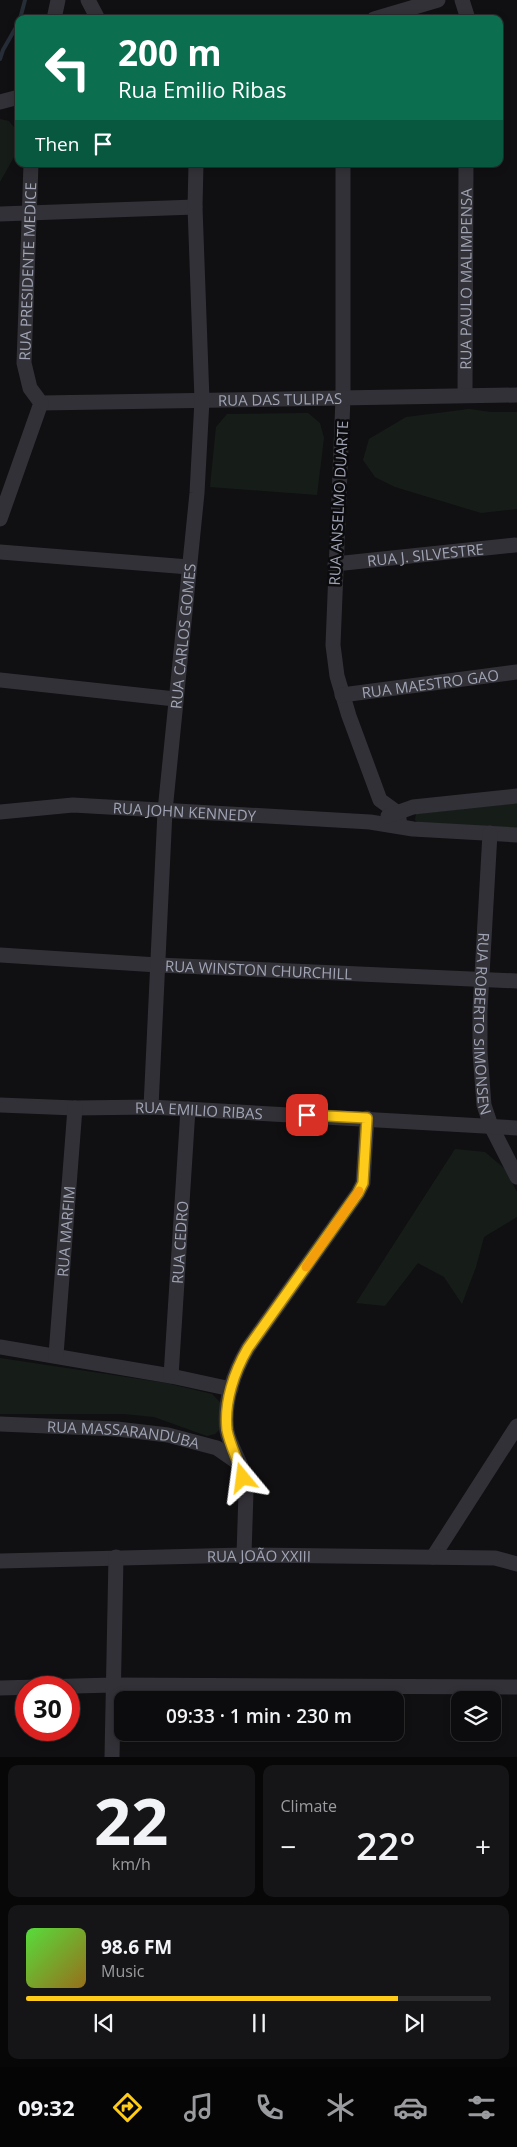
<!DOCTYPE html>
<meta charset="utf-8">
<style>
:root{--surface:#0c0c0e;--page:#151517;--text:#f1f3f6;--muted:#9a9b9e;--line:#2c2c2e;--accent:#ffcb1b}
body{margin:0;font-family:"Open Sans",sans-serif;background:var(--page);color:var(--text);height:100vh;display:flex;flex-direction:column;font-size:19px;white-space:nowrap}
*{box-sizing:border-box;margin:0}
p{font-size:16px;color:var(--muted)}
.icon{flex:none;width:28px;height:28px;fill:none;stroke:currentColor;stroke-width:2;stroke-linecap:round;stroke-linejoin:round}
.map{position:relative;height:1757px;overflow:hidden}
.panel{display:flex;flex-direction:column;gap:8px;padding:8px;background:#070708;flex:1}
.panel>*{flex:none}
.guide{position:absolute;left:15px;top:15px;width:488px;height:152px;border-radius:10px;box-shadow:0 2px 8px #0003,0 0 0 1px var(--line);background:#0b6e4f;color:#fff;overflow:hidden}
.controls{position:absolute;left:451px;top:1691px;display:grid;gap:10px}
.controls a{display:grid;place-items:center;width:50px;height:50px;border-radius:10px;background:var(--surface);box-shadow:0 2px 8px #0003,0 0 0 1px var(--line);font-size:25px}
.speed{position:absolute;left:15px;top:1676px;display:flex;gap:10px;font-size:25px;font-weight:700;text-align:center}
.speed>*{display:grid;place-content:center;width:65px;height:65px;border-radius:50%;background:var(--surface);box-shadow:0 2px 8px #0003,0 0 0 1px var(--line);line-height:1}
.speed .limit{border:8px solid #d22;background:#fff;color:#111}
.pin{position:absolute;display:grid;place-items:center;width:42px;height:42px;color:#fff;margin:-21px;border-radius:10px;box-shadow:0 2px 8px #0006}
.me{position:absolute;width:55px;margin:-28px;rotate:344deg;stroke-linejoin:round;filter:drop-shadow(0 0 4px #0008)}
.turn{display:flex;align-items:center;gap:18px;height:105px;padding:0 20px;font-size:22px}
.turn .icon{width:65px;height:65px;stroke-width:2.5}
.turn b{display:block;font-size:35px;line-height:42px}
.then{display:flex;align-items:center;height:48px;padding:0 20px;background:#0003;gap:10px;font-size:19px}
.big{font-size:38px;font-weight:600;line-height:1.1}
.panel .widget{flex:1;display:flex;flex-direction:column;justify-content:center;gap:8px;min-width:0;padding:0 18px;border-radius:10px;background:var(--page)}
.panel .dial{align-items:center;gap:0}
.dial b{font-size:65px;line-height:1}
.song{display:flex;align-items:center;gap:15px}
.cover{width:60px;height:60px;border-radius:8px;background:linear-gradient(135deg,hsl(110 70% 55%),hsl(40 70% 35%))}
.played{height:5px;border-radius:2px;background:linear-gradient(90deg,var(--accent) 80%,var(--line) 80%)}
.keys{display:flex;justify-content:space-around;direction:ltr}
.heat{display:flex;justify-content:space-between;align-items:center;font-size:28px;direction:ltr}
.panel .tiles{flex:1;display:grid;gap:8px;grid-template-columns:1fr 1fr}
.widget:last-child{grid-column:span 2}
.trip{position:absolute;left:114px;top:1691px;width:290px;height:50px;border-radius:10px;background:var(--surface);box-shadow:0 2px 8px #0003,0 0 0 1px var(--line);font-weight:600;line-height:50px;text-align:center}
.menu{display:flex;height:80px;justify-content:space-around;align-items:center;background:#050506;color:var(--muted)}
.menu .icon{width:35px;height:35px}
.menu .selected{color:var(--accent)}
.menu b{font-size:22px;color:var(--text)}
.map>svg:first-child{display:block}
.green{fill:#161d18}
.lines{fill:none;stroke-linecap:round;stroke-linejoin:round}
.stream{stroke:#262d36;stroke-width:4}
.minor{stroke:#313137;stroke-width:15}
.route-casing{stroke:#a68412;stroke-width:12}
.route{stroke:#ffcb1b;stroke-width:9}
.slow{stroke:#f59e0b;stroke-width:9}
.labels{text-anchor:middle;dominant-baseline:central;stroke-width:5;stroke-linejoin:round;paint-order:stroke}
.street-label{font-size:15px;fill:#a0a4b4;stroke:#0b0b0d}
</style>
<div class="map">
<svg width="517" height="1757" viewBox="0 0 517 1757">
<rect width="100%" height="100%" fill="#101012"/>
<path class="green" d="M0 119 9 121 19 133V148L0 182Z
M469 409 491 412H517V509L481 513 395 487 375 477 363 460 369 439 406 417Z
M308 413 320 423 324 438 317 495 210 487 216 427 227 414Z
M517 803V831L417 822 415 820 416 814Z
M455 1149 485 1152 505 1169 517 1192V1217L484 1237 476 1267 462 1304 444 1277 418 1263 385 1306 356 1303Z
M0 1358 166 1383 212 1394 221 1403 219 1430 215 1434 207 1436 154 1417 124 1414H0Z"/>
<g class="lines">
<path class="stream" d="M20 19 25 0
M0 59 3 50 19 22"/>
<g class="minor">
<path d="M88 0 98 19"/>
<path d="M462 0 468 19"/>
<path d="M54 19 58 0"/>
<path d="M374 19 438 0"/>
<path d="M0 102 19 97"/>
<path d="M343 164V398L333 645 337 676 349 716 380 800 398 813 400 825"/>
<path d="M0 214 195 207"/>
<path id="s1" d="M465 395 466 164"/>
<path id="s2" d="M41 403 517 395"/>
<path id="s3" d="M0 519 41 403 30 388 24 363 31 164"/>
<path d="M0 552 189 567"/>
<path id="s4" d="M335 564 515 545"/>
<path d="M0 680 175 699"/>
<path id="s5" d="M342 695 517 672"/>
<path id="s6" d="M0 812 73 805 370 822 413 829 517 835"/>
<path d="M388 816 413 807 517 796"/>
<path id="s7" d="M490 833 480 1010V1052L484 1105 491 1126 517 1177"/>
<path id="s8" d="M0 955 158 965 517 981"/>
<path id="s9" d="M0 1105 75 1108 151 1107 517 1128"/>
<path id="s10" d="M151 1107 165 811 197 493 202 400 195 207 196 164"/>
<path d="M0 1347 171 1376 231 1389"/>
<path id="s11" d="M56 1355 75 1108"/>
<path id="s12" d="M171 1376 188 1109"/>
<path id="s13" d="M0 1424 117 1429 168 1435 217 1448 240 1464 246 1492 244 1555"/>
<path d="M240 1464C236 1454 229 1442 227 1431 223 1403 234 1372 248 1348L358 1193 363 1183 367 1118"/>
<path d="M433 1557 517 1426"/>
<path id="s14" d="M0 1561 244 1555 495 1558 517 1564"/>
<path d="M0 1688 113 1685 517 1687"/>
<path d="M112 1757 116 1557"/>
</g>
</g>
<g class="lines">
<defs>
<path id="route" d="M243 1478C239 1462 230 1446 227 1430 224 1402 234 1372 248 1348L358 1193 363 1183 367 1118 307 1115"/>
</defs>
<use href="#route" class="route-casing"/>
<use href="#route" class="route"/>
<path class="slow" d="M306 1267 359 1191"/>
</g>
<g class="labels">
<g class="street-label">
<text stroke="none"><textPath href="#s3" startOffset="259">RUA PRESIDENTE MEDICE</textPath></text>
<text stroke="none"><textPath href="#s1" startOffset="116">RUA PAULO MALIMPENSA</textPath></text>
<text stroke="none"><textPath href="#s2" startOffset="239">RUA DAS TULIPAS</textPath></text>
<text transform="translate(338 503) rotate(-87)">RUA ANSELMO DUARTE</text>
<text stroke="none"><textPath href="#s4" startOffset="91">RUA J. SILVESTRE</textPath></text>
<text stroke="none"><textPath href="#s10" startOffset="472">RUA CARLOS GOMES</textPath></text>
<text stroke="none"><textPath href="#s5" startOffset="89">RUA MAESTRO GAO</textPath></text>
<text stroke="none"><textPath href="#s6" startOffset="185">RUA JOHN KENNEDY</textPath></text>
<text stroke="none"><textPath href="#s8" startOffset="259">RUA WINSTON CHURCHILL</textPath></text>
<text stroke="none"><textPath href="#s7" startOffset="191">RUA ROBERTO SIMONSEN</textPath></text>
<text stroke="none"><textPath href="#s9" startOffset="199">RUA EMILIO RIBAS</textPath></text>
<text stroke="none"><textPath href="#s11" startOffset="124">RUA MARFIM</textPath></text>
<text stroke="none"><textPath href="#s12" startOffset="134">RUA CEDRO</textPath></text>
<text stroke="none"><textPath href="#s13" startOffset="124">RUA MASSARANDUBA</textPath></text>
<text stroke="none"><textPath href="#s14" startOffset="259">RUA JOÃO XXIII</textPath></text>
</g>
</g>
</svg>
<div class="controls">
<a><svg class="icon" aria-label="layers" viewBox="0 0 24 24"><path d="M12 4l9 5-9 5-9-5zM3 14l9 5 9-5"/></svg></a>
</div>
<div class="speed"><div class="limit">30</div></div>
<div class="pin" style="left:307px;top:1115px;background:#d93025"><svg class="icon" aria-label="arrive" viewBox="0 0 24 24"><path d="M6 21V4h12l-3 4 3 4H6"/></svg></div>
<svg class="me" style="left:243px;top:1478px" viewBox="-20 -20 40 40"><path d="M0-17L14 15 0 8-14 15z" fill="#ffcb1b" stroke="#fff" stroke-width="4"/></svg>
<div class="trip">09:33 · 1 min · 230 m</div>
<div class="guide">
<div class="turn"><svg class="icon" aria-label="left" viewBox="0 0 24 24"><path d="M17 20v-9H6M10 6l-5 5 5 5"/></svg><div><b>200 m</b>Rua Emilio Ribas</div></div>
<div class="then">Then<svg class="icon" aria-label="arrive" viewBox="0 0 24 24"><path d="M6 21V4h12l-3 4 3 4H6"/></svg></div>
</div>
</div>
<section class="panel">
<div class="tiles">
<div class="widget dial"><b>22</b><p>km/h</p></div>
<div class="widget"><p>Climate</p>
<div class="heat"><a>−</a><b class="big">22°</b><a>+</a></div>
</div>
<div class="widget">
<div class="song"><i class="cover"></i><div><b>98.6 FM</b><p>Music</p></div></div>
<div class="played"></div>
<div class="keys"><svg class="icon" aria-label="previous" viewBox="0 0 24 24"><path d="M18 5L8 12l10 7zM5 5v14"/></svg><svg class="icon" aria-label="pause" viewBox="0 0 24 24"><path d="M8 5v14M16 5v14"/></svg><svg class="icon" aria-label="next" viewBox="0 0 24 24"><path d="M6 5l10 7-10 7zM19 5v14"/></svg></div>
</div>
</div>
</section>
<nav class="menu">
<b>09:32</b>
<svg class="icon selected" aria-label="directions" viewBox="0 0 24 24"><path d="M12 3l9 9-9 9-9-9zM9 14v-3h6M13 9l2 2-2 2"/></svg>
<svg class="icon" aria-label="music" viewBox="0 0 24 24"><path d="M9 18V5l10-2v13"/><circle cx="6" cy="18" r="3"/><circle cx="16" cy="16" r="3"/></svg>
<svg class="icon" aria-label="phone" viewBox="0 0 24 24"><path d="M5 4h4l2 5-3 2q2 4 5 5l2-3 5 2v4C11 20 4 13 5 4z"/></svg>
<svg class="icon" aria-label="climate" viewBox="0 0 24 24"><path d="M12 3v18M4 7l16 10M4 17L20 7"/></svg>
<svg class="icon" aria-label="car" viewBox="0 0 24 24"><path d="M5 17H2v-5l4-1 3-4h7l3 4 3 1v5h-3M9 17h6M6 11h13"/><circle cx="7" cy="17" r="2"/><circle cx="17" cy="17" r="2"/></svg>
<svg class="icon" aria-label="filters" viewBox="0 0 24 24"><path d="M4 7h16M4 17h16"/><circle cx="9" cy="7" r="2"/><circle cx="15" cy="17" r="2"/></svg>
</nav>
